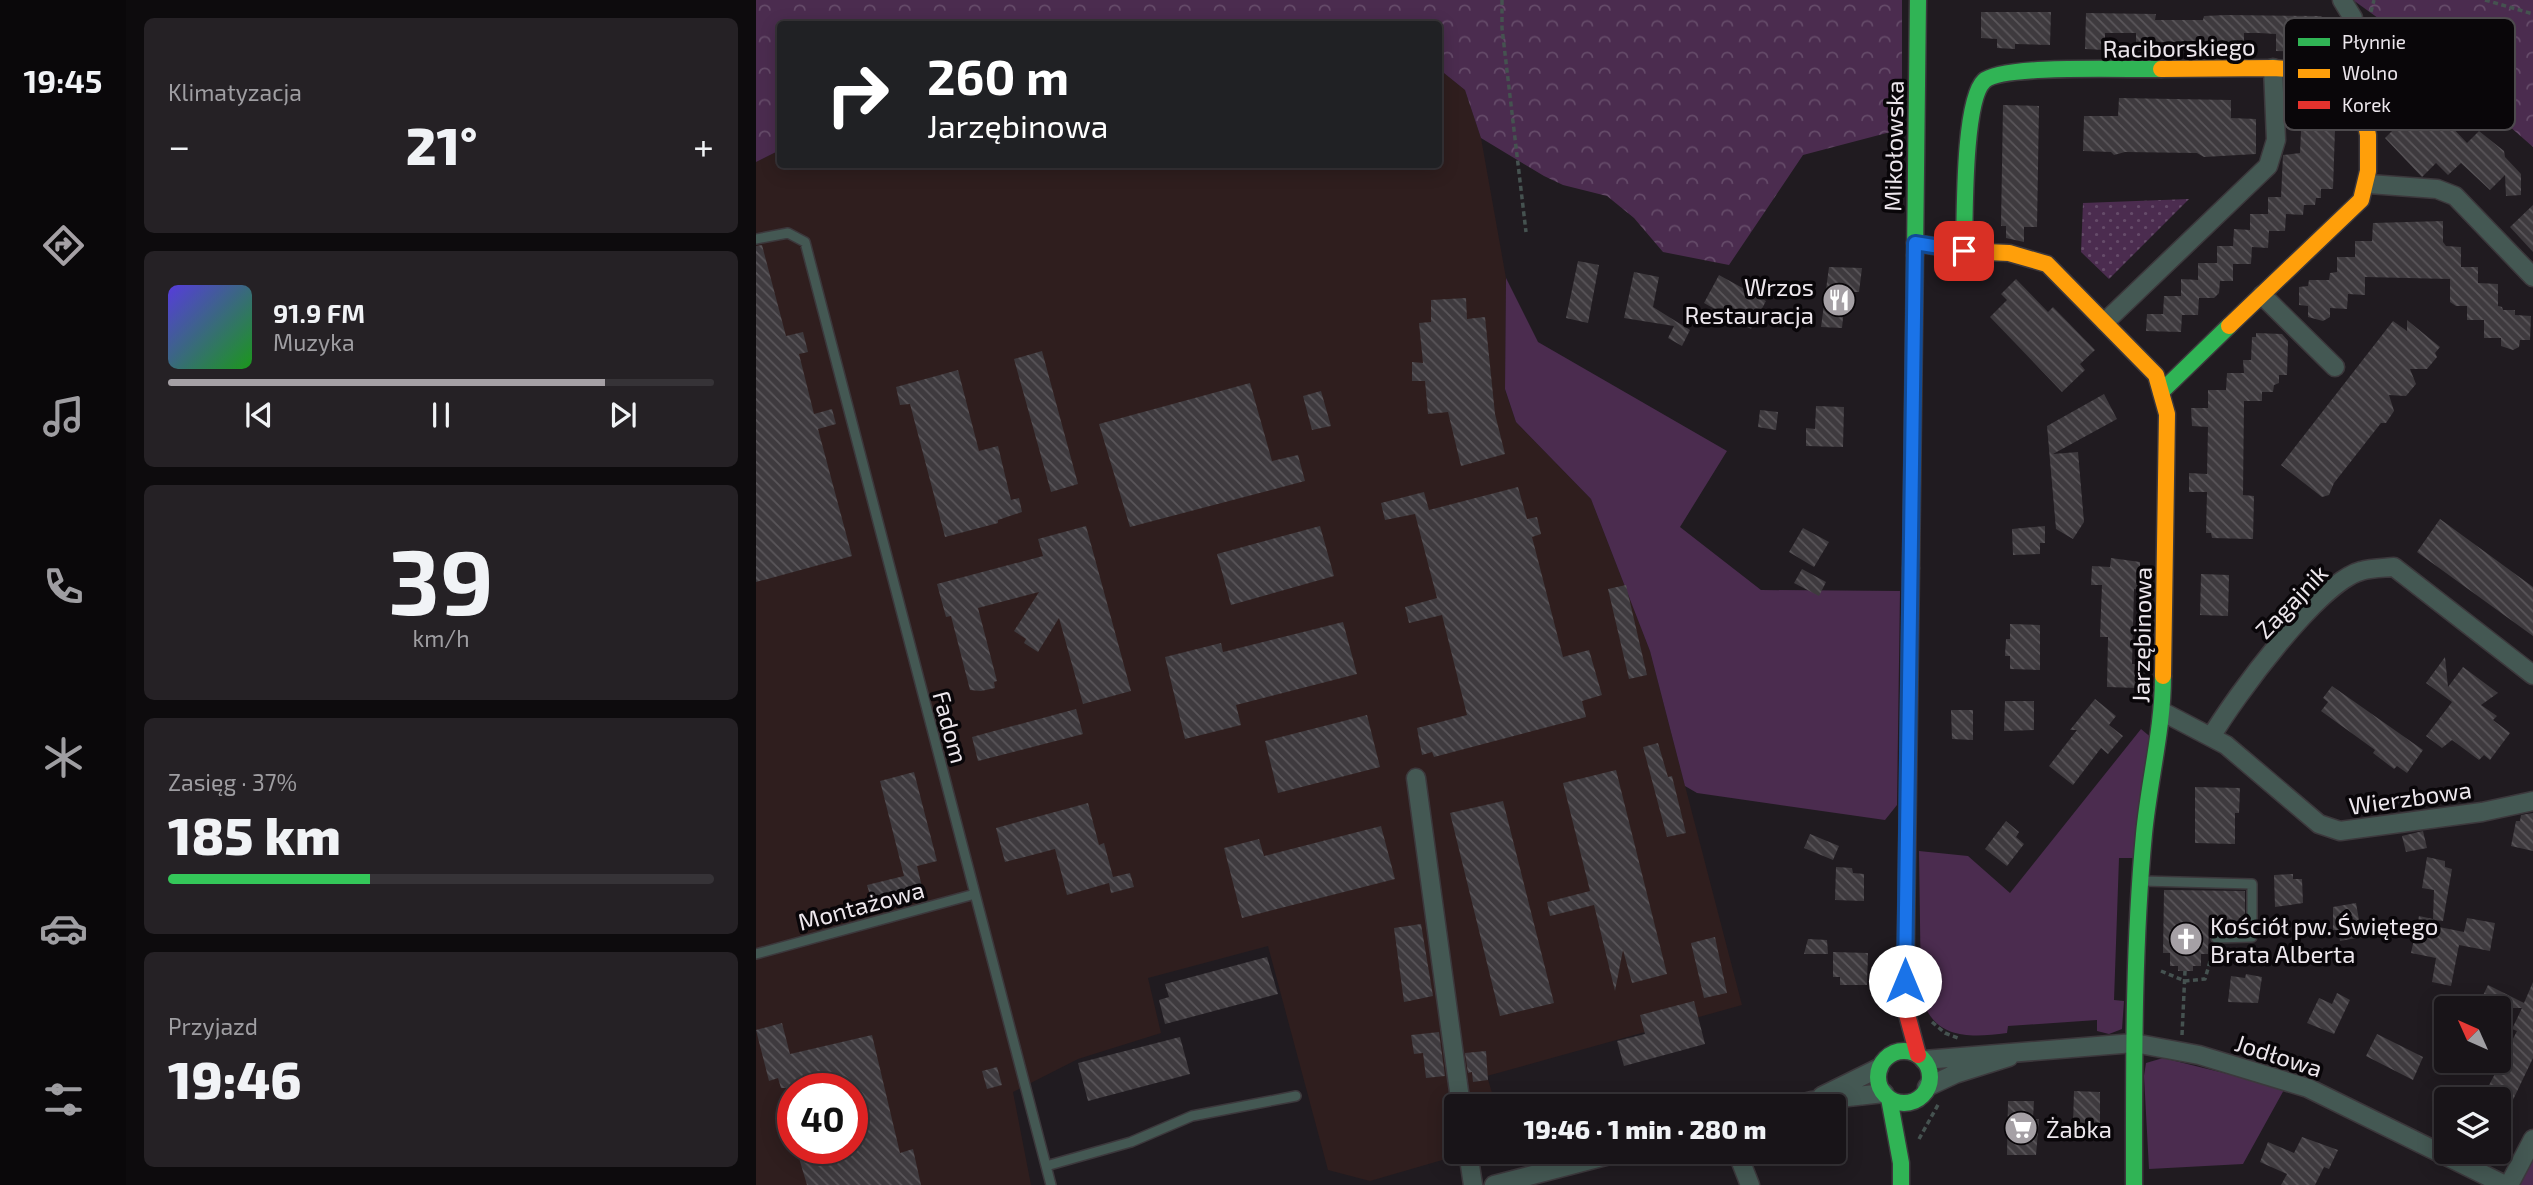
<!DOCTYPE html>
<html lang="pl">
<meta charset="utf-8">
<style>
:root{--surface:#181418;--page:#252125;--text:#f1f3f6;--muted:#9f9ea2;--line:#363337;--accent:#a5a0a5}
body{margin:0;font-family:"Exo 2",sans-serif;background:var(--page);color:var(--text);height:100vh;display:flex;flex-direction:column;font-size:26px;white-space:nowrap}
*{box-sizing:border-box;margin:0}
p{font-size:23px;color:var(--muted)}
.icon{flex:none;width:38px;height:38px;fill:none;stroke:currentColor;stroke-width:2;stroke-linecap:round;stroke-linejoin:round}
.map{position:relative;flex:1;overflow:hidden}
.drawer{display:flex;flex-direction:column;gap:18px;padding:18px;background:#0d0b0d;width:630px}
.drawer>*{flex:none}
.hud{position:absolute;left:21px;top:21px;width:665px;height:147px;border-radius:7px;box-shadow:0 4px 18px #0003,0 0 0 2px var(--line);background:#202124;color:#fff;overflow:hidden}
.needle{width:46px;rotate:315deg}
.controls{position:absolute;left:1678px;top:996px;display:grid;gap:14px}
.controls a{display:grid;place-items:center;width:77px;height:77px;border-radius:7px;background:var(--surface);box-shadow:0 4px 18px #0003,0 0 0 2px var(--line);font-size:35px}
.speed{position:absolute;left:21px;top:1073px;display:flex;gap:14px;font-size:35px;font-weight:700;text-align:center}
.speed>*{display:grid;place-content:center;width:91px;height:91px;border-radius:50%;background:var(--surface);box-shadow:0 4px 18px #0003,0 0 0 2px var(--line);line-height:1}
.speed .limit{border:10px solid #d22;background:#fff;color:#111}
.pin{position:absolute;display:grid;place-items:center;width:60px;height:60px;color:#fff;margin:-30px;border-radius:14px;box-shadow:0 4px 10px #0006}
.me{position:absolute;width:77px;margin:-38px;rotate:0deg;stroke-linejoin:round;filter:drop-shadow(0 0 5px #0008)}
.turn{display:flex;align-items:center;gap:24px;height:147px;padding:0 35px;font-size:32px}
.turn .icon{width:91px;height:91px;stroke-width:2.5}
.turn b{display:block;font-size:49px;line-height:60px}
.big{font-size:52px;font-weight:800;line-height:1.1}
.drawer .widget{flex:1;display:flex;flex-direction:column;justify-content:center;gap:10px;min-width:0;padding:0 24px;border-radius:10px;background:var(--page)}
.drawer .dial{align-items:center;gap:0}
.dial b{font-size:91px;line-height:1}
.song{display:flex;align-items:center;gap:21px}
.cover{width:84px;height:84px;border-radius:10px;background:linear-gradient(135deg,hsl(250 70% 55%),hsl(120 70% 35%))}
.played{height:7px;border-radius:4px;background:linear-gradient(90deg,var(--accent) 80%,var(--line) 80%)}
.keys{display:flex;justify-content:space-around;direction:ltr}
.heat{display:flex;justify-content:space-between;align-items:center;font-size:38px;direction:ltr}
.charge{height:10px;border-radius:5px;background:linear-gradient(90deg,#34c759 37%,var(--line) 0)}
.trip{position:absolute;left:688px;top:1094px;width:402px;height:70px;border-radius:7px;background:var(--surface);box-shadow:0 4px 18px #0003,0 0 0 2px var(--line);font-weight:800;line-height:70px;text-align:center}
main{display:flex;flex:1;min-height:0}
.tabs{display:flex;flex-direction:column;width:126px;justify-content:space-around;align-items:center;background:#0a080a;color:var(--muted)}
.tabs .icon{width:49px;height:49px}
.tabs .current{color:var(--accent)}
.tabs b{font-size:32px;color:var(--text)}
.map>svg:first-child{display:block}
.industrial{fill:#2f1e1e;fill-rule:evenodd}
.green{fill:#4b2c4f}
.forest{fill:url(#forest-crowns)}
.park{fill:url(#park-dots)}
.building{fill:url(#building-back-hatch)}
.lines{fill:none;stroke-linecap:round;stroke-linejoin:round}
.lane-casing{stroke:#3c383c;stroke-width:12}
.street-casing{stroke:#3c383c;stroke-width:21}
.fast-casing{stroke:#3c383c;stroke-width:19}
.slow-casing{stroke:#3c383c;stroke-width:19}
.jam-casing{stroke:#3c383c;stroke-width:19}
.path{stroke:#455250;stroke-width:3.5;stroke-dasharray:5 3.5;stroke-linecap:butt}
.lane{stroke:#445853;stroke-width:9}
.street{stroke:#445853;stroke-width:18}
.fast{stroke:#30b455;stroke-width:16}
.slow{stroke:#ff9f0a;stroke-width:16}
.jam{stroke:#e5322d;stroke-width:16}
.route-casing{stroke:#114b97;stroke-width:18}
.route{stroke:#1a73e8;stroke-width:12}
.labels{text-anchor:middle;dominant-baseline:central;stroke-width:7;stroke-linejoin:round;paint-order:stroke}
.street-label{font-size:24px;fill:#ede7ed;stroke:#090609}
.poi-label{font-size:24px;fill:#ede7ed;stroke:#090609;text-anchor:start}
.key{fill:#090609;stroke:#4d4a4d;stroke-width:2}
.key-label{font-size:19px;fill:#ede7ed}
</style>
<main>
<nav class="tabs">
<b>19:45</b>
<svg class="icon current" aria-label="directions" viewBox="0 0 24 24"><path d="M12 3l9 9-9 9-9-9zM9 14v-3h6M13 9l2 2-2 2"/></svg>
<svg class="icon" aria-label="music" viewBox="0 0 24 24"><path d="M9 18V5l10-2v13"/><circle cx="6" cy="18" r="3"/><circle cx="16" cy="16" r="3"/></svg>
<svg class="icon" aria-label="phone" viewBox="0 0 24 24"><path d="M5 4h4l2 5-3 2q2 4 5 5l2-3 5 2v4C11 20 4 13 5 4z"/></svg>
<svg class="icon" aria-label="climate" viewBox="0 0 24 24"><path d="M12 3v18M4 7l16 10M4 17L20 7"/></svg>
<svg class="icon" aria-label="car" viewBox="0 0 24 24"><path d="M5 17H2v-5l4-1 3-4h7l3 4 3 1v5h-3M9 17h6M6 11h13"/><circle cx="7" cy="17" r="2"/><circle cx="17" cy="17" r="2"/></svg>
<svg class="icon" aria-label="filters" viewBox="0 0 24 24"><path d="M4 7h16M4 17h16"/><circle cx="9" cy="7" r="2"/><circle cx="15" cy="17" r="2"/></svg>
</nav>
<section class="drawer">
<div class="widget"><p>Klimatyzacja</p>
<div class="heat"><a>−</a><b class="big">21°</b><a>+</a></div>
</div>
<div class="widget">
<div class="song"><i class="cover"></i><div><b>91.9 FM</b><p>Muzyka</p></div></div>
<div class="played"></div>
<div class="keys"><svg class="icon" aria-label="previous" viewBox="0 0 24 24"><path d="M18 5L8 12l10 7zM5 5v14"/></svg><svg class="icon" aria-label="pause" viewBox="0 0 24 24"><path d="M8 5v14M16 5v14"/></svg><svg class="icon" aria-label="next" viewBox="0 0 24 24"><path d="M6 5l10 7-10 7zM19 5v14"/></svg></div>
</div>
<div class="widget dial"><b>39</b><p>km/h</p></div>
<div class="widget"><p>Zasięg · 37%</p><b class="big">185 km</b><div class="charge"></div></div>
<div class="widget"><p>Przyjazd</p><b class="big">19:46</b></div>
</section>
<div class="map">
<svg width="1777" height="1185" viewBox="0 0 1777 1185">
<defs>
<pattern id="forest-crowns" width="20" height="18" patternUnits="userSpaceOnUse" patternTransform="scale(1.75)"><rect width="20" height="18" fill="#4b2c4f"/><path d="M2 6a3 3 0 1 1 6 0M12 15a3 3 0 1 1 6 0" fill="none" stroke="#654b69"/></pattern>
<pattern id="park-dots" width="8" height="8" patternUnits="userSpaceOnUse" patternTransform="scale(1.75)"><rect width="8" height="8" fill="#4b2c4f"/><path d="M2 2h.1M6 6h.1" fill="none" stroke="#654b69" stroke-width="1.8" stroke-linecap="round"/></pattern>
<pattern id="building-back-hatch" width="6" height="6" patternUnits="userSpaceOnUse" patternTransform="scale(1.75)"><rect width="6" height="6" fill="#3e3a3e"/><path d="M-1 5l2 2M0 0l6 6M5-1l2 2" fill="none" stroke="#5a565a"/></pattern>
</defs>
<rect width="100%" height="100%" fill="#201b20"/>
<path class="industrial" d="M683 69 709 90 725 138 750 278 749 390 760 422 835 499 894 651 986 1005 731 1076 740 1106H700V1152H714L614 1181 572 1170 512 946 392 978 405 1033 322 1059 257 1092 275 1185H0V162L24 150V164H682ZM37 1088H96V1148H37Z"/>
<path class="green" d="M750 278 782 342 971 451 924 527 1005 590 1144 591 1141 805 1129 820 941 793 929 786 894 651 835 499 760 422 749 389Z
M1385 729 1397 739 1378 858H1363L1358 1000 1368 1001 1366 1029 1353 1034 1341 1031V1020L1252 1026 1251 1033C1213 1038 1176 1040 1165 994L1163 851 1212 856 1254 893Z
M1407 1058 1529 1088 1487 1164 1393 1169 1388 1076 1390 1063Z
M1777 1155V1185H1761Z"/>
<path class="forest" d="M0 0H1146V129L1047 155 973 265 907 252 878 218 851 196 807 185 788 176 725 138 709 90 683 69 682 24H24V150L0 162Z
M1597 0H1777V147L1669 52Z"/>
<path class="park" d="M1433 199 1353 279 1325 252 1327 203Z"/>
<path class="building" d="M1225 12H1295L1294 45 1259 44V49L1241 48V39L1225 38Z
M1330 13 1400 14 1399 20H1447L1448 16 1470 15 1565 16 1574 24V36H1558V52L1520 51V34L1503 33H1488V51L1453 50V42H1399V50H1380V33H1349V50L1329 49Z
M1633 39 1676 82 1664 94 1711 143 1723 131 1748 151 1749 157 1765 174V195L1750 196 1749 175 1734 190 1705 163 1692 175 1680 163 1666 177 1629 138 1643 124 1631 113 1643 99 1613 68 1620 60 1617 56Z
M1363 98 1475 100V118L1500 119V154L1448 157 1441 153 1369 152 1358 155 1355 152 1327 151 1328 116H1362Z
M1549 98 1580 99 1577 189H1565V198H1560L1559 205H1548L1547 215 1530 214 1529 231H1513L1512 248 1496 247 1495 264H1477V281H1464L1463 293 1458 298H1443L1442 315H1426L1425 332 1390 331 1391 314H1407L1408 296H1425V279L1442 280V263H1461V246H1477L1478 229 1494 230V214H1512V197H1525L1527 155 1544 153 1546 110H1549Z
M1247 105 1283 106 1281 227H1268V242L1250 238V226H1245Z
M1777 205V252L1754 227Z
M1687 221V242L1690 246 1705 247V267H1722V283L1742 284V306L1746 307 1747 310H1759V315L1775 316 1774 340H1764L1763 347 1757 350 1745 346V338H1728V320H1711V306H1700L1694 302V279L1609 277V295L1592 294 1591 309 1574 308V317L1567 321 1552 317V306L1543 305V287L1552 286 1553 280H1573L1574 273 1581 272V257H1599V241H1616L1617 223Z
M6 245 30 336 47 332 52 352 43 354 58 414 76 409 80 424 62 429 96 556 0 582V246Z
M822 261 843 265 832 323 810 318Z
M1073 267 1106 268 1103 292H1098L1097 309 1088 308 1086 328 1065 327Z
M878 272 903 277 897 307 934 330 926 346 912 338 918 326 868 318Z
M963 275 1010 301 995 329 948 303Z
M1260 279 1292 312 1297 307 1339 350 1324 364 1329 370 1306 392 1234 317 1251 300 1245 294Z
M710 298 711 319 729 317 739 414 749 454 705 466 692 412 672 414 669 381H656V362L667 363 663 323 675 322V300Z
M1651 320 1684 347 1679 353 1681 357 1671 369H1654L1660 384 1650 396 1633 395 1638 411 1630 423H1625L1578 483 1573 495 1566 497 1525 465 1637 321 1651 331Z
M1500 333 1526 334 1532 341 1531 375H1523V383L1518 385 1517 392H1506V401H1488L1487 495 1498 496 1497 539 1456 538 1455 533H1450L1451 492H1433V473L1451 474 1452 427 1436 426 1435 408H1452V390H1470L1471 373H1488L1487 360H1495L1496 337H1500Z
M286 351 322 484 295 492 258 359Z
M202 370 223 451 242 446 255 500 263 498 266 512 242 520V523L189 537 154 404 144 405 140 387Z
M494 383 516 461 542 455 549 481 374 527 343 424Z
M565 391 575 426 556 430 547 396Z
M1348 394 1361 419 1297 454 1322 452 1328 522 1317 539 1300 529 1291 426Z
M1060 406 1088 407 1087 447 1050 446V428L1059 429Z
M1004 410 1022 412 1020 430 1002 427Z
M762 487 771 519 781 517 785 534 776 537 807 657 833 650 846 695 826 701 830 717 678 757 676 752 666 755 661 728 711 715 686 615 653 623 649 607 681 598 659 514 629 520 625 503 668 492 673 510Z
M1684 519 1777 587V636L1661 552Z
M330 526 375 691 327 704 303 618 282 652 268 643 270 639 258 631 283 592 222 608 241 681 238 682 239 688 225 691 214 690 195 616 190 617 181 584 287 556 282 539Z
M564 526 578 576 475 605 461 554Z
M1289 526V543H1284V554L1257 555 1256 529Z
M1047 528 1073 542 1058 567 1033 552Z
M1355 558 1384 562V590L1378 589 1376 664 1384 665 1383 688 1351 687 1352 637H1344L1346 585H1335L1336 566 1354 567Z
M1046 569 1070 582 1063 596 1038 583Z
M1445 574 1473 575 1472 616 1444 615Z
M870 585 891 675 873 679 852 589Z
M587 622 601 674 480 705 485 725 429 739 409 657 465 643 467 652Z
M1254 624 1284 625V670L1254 669V656H1249L1250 639H1254Z
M1689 657 1692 687 1707 667 1742 693 1725 705 1741 716 1737 720 1754 733 1734 760 1728 755 1723 760 1696 740 1686 748 1670 736 1696 702 1670 683Z
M1576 686 1667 750 1651 773 1641 766 1638 769 1617 753 1619 750 1565 711 1572 702 1567 698Z
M1339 699 1360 716 1353 725 1367 736 1352 754 1345 748 1317 785 1293 766 1321 730H1314Z
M1249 701H1278V730L1248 731Z
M320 709 327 734 222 761 216 737Z
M1195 710H1217V740L1196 739Z
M611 715 624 767 522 793 509 741Z
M902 743 912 777 916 776 930 833 911 837 887 747Z
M860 770 911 974 876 983 867 950 859 991 838 905 794 916 791 902 834 891 807 783Z
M158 772 181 861 161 866 166 887 116 902 111 885 148 876 124 781Z
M1439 787 1484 788 1483 813H1479V844L1439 843Z
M747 801 798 1003 744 1016 694 813Z
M332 803 343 845 348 843 357 877 374 873 378 887 355 893 353 883 311 895 299 849 249 862 240 828Z
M1777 813V851L1755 846 1760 821H1764L1765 815Z
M1250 821 1263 832 1260 837 1268 844 1251 866 1229 849Z
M625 826 639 879 486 918 468 848 503 839 508 856Z
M1667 831 1671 848 1650 852 1646 836Z
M1054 834 1083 846 1077 860 1048 848Z
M1671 857 1689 861V867L1696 869 1687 921 1678 920V926L1708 932 1711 918 1739 923 1734 951 1703 945 1695 986 1676 982 1680 958 1655 953 1663 916 1677 919 1678 890 1666 888Z
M1080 867 1096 868 1097 873 1108 874V901L1079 900Z
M1537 874V879H1546L1547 903 1519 907 1518 875Z
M1408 890 1489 891V926L1453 925 1452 954H1445V966H1437V971H1422V966H1414V953H1407Z
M1600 903 1606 937 1584 941 1582 930H1577V907Z
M665 924 677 996 648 1002 638 928Z
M959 937 971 993 948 998 935 943Z
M1052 939 1071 940 1072 954H1048Z
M1077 952 1112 953 1111 985H1084V977H1077Z
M511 957 522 994 409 1024 403 1000 413 997 409 984Z
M1490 974 1506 977 1502 1003 1472 1002 1475 976 1489 978Z
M1777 982V1058L1755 1104 1730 1091 1761 1031 1756 1029 1766 1008H1732L1723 1004 1732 985 1768 1003Z
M1581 993 1594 1000 1578 1034 1551 1023 1563 998 1576 1004Z
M938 1001 949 1044 868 1066 861 1041 889 1034 884 1015Z
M26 1023 34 1054 116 1035 144 1153 157 1149 165 1185H51L40 1148H96V1088H25L22 1078 13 1081 0 1030Z
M683 1032 689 1076 670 1078 667 1053 658 1054 655 1035Z
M1621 1034 1667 1057 1657 1080 1610 1056Z
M424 1037 434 1074 332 1101 322 1063Z
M730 1051 732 1080 717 1082 716 1072 712 1073 709 1053Z
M241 1067 246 1085 231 1089 226 1071Z
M1318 1091 1344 1092V1125L1317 1124Z
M1252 1101H1278L1277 1119H1283L1280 1155H1251Z
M1546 1137 1582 1150 1573 1169 1568 1167 1559 1185H1525L1531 1174 1504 1162 1512 1142 1538 1153Z"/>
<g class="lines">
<defs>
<path id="lane" d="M0 239 32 233 49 242 295 1185
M1387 881 1496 884V937L1460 938
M0 954 219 894
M290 1166 375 1142 436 1116 540 1096"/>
<path id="street" d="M1586 0 1597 18 1593 73
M1613 184 1681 189 1699 196 1777 277
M1506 295 1579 367
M1349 322 1512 166 1520 140 1517 68
M1407 712 1470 745 1563 824 1584 831 1726 812 1777 801
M1455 737C1478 698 1563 582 1605 571 1615 568 1627 568 1638 567L1777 675
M660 778 705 1106
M1168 1060 1378 1043 1443 1055 1552 1088 1749 1185
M1171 1087 1199 1074 1253 1057
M1066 1096 1123 1068
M1036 1106 1056 1101 1128 1093
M712 1152 717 1185
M981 1152 994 1185
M738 1185 865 1152
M1753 1185 1777 1139"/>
<path id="fast" d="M1208 251C1209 219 1207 101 1228 81 1246 64 1375 70 1405 69
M1159 255 1162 0
M1405 392 1473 326
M1122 1077a26 26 0 1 1 52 0a26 26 0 1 1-52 0Z
M1133 1098 1145 1163V1185
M1378 1185C1378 1068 1377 950 1388 834 1393 781 1407 729 1407 676"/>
<path id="slow" d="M1405 69 1517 68 1593 73 1605 101 1612 135V171L1605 200 1473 326
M1159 243 1208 251 1253 253 1291 264 1400 375 1411 414 1407 676
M1155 568 1159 255"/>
<path id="jam" d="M1155 568 1149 1007 1162 1055"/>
</defs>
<use href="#lane" class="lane-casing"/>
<use href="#street" class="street-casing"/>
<use href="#fast" class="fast-casing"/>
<use href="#slow" class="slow-casing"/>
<use href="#jam" class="jam-casing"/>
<path class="path" d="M746 0V28L770 232
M1729 0 1777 14
M1615 12 1618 0
M1405 971 1429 981 1449 979 1457 951
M1176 1022 1189 1033 1202 1038
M1426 1035 1429 971
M1163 1139 1183 1103"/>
<use href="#lane" class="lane"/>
<use href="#street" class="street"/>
<use href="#fast" class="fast"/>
<use href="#slow" class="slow"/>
<use href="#jam" class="jam"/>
</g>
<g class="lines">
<defs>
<path id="route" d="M1149 981 1159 243 1208 251"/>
</defs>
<use href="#route" class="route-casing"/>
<use href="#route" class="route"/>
</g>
<defs>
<symbol id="restaurant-disc" viewBox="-11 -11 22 22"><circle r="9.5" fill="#a5a0a5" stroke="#090609"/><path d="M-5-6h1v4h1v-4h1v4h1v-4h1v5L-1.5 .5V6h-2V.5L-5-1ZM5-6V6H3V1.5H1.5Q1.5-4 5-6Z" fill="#fff"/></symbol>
<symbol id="church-disc" viewBox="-11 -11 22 22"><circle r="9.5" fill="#a5a0a5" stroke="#090609"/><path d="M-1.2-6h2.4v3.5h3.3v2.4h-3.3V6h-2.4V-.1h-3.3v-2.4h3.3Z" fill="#fff"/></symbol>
<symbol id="supermarket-disc" viewBox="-11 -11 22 22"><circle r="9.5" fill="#a5a0a5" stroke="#090609"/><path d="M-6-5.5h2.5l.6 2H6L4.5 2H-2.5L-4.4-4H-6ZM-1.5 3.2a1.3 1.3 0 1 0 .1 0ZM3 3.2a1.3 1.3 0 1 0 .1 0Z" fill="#fff"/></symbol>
</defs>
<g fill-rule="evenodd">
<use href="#restaurant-disc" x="1064" y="281" width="38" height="38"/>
<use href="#church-disc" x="1411" y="920" width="38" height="38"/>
<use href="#supermarket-disc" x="1246" y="1109" width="38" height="38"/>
</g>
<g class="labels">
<g class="street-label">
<text transform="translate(1423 47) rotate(-1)">Raciborskiego</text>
<text transform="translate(1137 146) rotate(-89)">Mikołowska</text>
<text transform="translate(1535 601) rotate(-46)">Zagajnik</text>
<text transform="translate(1385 635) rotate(-89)">Jarzębinowa</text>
<text transform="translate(195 727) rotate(75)">Fadom</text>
<text transform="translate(1654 797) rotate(-8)">Wierzbowa</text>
<text transform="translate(105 905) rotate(-15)">Montażowa</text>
<text transform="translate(1523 1055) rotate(18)">Jodłowa</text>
</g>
<g class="poi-label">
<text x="1058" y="286" text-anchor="end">Wrzos<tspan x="1058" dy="28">Restauracja</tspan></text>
<text x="1454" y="925">Kościół pw. Świętego<tspan x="1454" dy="28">Brata Alberta</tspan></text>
<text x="1290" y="1128">Żabka</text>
</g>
</g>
<rect x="1528" y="18" width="231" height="112" rx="10" class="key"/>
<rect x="1542" y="38" width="32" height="8" fill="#30b455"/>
<rect x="1542" y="69" width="32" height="9" fill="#ff9f0a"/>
<rect x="1542" y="101" width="32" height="8" fill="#e5322d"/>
<g class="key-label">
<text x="1586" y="49">Płynnie</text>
<text x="1586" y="80">Wolno</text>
<text x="1586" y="112">Korek</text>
</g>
</svg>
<div class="controls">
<a><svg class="needle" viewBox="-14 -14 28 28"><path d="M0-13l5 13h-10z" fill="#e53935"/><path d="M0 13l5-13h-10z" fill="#9f9ea2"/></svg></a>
<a><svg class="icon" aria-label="layers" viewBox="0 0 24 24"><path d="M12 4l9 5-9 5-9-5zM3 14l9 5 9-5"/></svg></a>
</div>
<div class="speed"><div class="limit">40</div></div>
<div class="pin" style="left:1208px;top:251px;background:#d93025"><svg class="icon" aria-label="arrive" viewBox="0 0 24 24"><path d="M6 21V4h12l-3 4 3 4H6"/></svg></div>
<svg class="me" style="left:1149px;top:981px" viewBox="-20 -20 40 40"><circle r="19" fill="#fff"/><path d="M0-13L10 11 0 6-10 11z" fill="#1a73e8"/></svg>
<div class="trip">19:46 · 1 min · 280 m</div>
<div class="hud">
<div class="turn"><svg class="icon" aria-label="right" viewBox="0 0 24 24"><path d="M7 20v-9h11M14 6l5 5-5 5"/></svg><div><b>260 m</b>Jarzębinowa</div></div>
</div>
</div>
</main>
